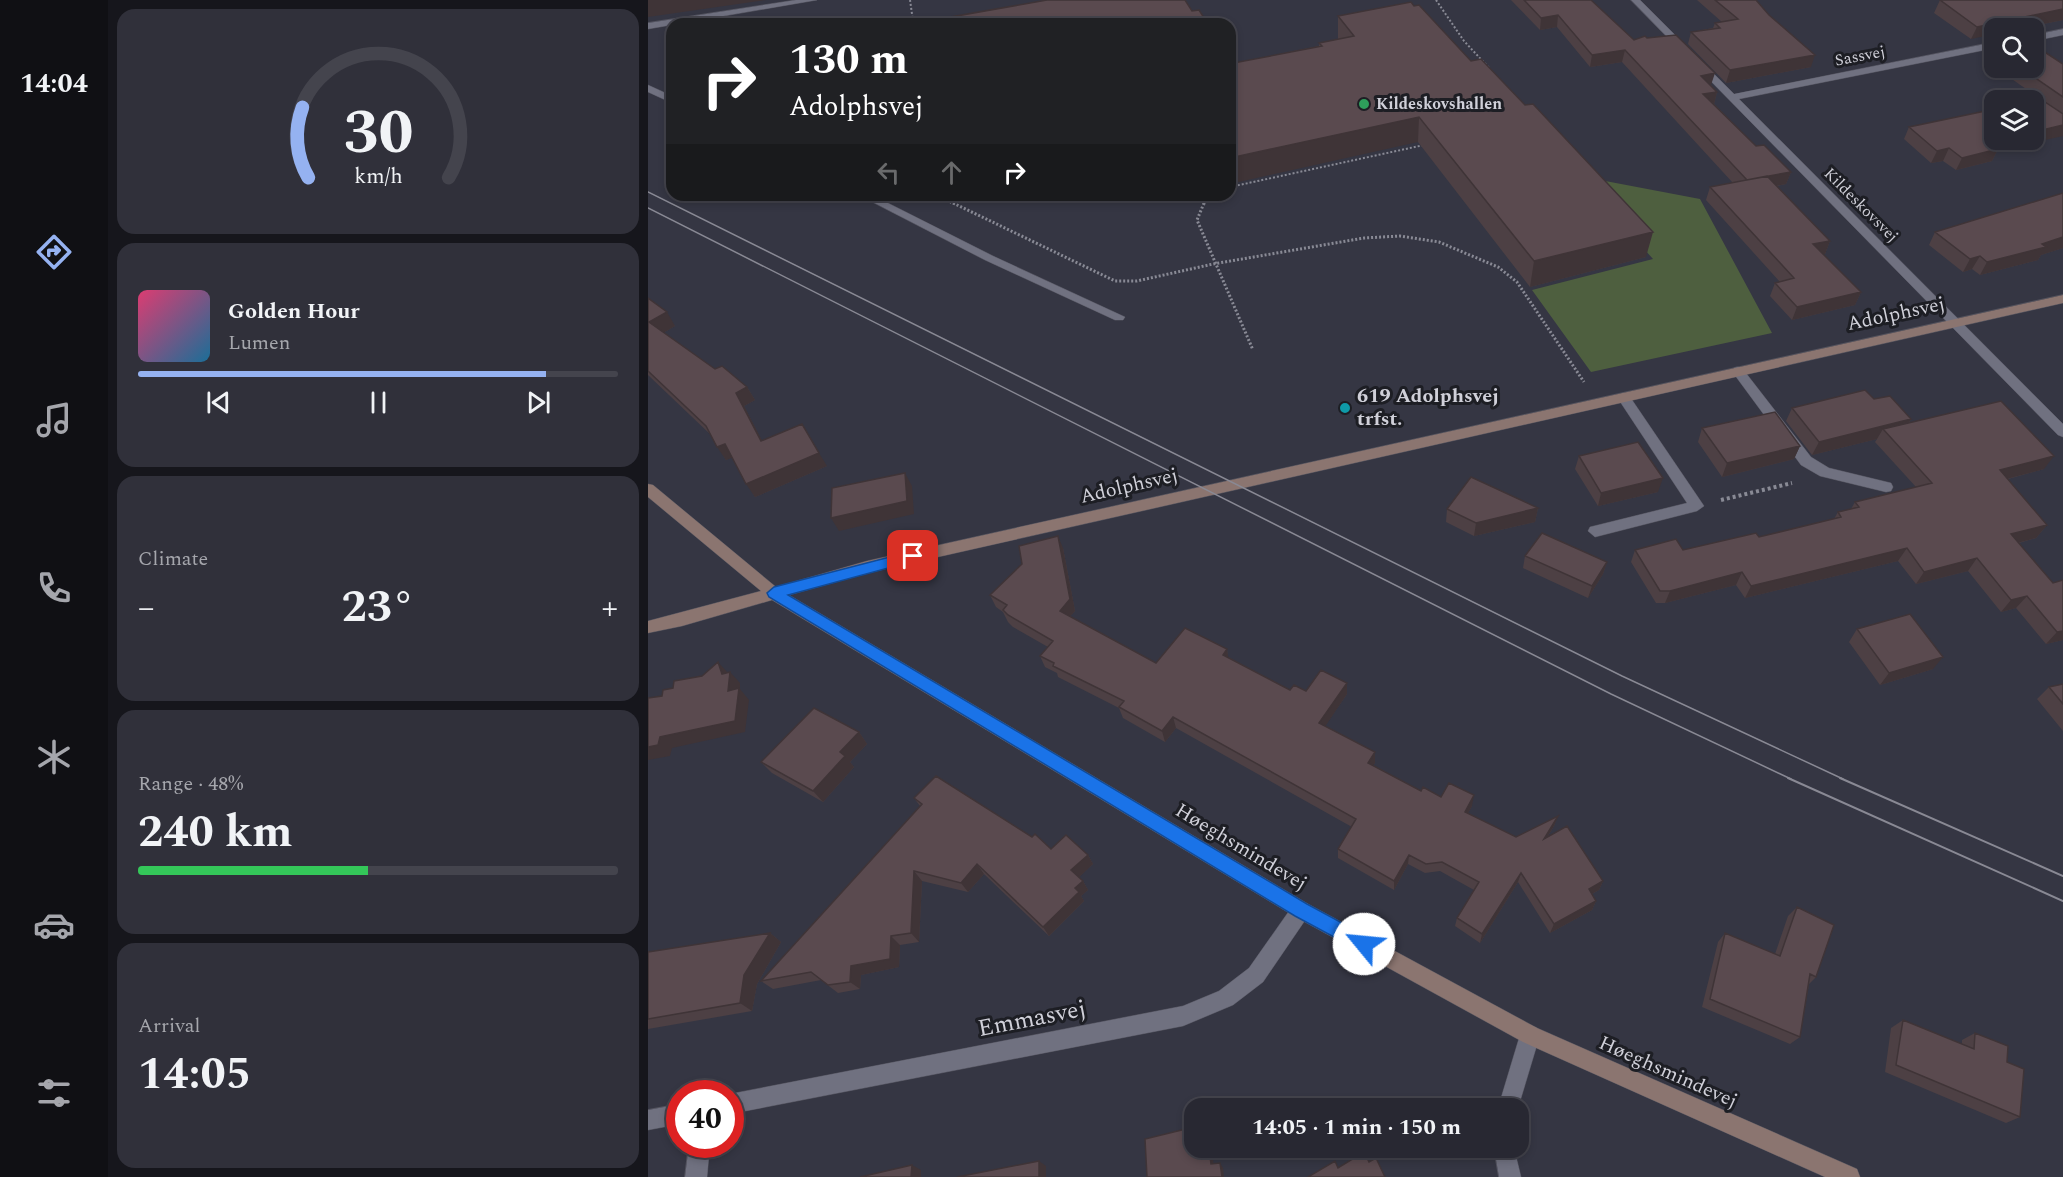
<!DOCTYPE html>
<meta charset="utf-8">
<style>
:root{--surface:#282832;--page:#30303a;--text:#f1f3f6;--muted:#a5a6ac;--line:#44444d;--accent:#95b2f1}
body{margin:0;font-family:Spectral,serif;background:var(--page);color:var(--text);height:100vh;display:flex;flex-direction:column;font-size:22px;white-space:nowrap}
*{box-sizing:border-box;margin:0}
p{font-size:20px;color:var(--muted)}
.icon{flex:none;width:33px;height:33px;fill:none;stroke:currentColor;stroke-width:2;stroke-linecap:round;stroke-linejoin:round}
.map{position:relative;flex:1;overflow:hidden}
.panel{display:flex;flex-direction:column;gap:9px;padding:9px;background:#16161c;width:540px}
.panel>*{flex:none}
.hud{position:absolute;left:18px;top:18px;width:570px;height:183px;border-radius:18px;box-shadow:0 3px 9px #0003,0 0 0 2px var(--line);background:#202124;color:#fff;overflow:hidden}
.buttons{position:absolute;left:1336px;top:18px;display:grid;gap:12px}
.buttons a{display:grid;place-items:center;width:60px;height:60px;border-radius:12px;background:var(--surface);box-shadow:0 3px 9px #0003,0 0 0 2px var(--line);font-size:30px}
.speed{position:absolute;left:18px;top:1080px;display:flex;gap:12px;font-size:30px;font-weight:700;text-align:center}
.speed>*{display:grid;place-content:center;width:78px;height:78px;border-radius:50%;background:var(--surface);box-shadow:0 3px 9px #0003,0 0 0 2px var(--line);line-height:1}
.speed .limit{border:9px solid #d22;background:#fff;color:#111}
.pin{position:absolute;display:grid;place-items:center;width:51px;height:51px;color:#fff;margin:-26px;border-radius:12px;box-shadow:0 3px 9px #0006}
.me{position:absolute;width:66px;margin:-33px;rotate:298deg;stroke-linejoin:round;filter:drop-shadow(0 0 4px #0008)}
.turn{display:flex;align-items:center;gap:21px;height:126px;padding:0 24px;font-size:27px}
.turn .icon{width:78px;height:78px;stroke-width:2.5}
.turn b{display:block;font-size:42px;line-height:51px}
.lanes{display:flex;align-items:center;height:57px;padding:0 24px;background:#0003;justify-content:center;gap:30px;direction:ltr}
.lanes .off{opacity:.35}
.big{font-size:45px;font-weight:700;line-height:1.1}
.panel .widget{flex:1;display:flex;flex-direction:column;justify-content:center;gap:9px;min-width:0;padding:0 21px;border-radius:18px;background:var(--page)}
.panel .dial{align-items:center;gap:0}
.dial svg{height:156px;overflow:visible;fill:none;stroke:var(--line);stroke-width:7;stroke-linecap:round;text-anchor:middle}
.dial text{fill:var(--text);stroke:none}
.song{display:flex;align-items:center;gap:18px}
.cover{width:72px;height:72px;border-radius:9px;background:linear-gradient(135deg,hsl(340 70% 55%),hsl(200 70% 35%))}
.played{height:6px;border-radius:3px;background:linear-gradient(90deg,var(--accent) 85%,var(--line) 85%)}
.keys{display:flex;justify-content:space-around;direction:ltr}
.heat{display:flex;justify-content:space-between;align-items:center;font-size:33px;direction:ltr}
.charge{height:9px;border-radius:4px;background:linear-gradient(90deg,#34c759 48%,var(--line) 0)}
.trip{position:absolute;left:536px;top:1098px;width:345px;height:60px;border-radius:18px;background:var(--surface);box-shadow:0 3px 9px #0003,0 0 0 2px var(--line);font-weight:700;line-height:60px;text-align:center}
main{display:flex;flex:1;min-height:0}
.dock{display:flex;flex-direction:column;width:108px;justify-content:space-around;align-items:center;background:#101014;color:var(--muted)}
.dock .icon{width:42px;height:42px}
.dock .current{color:var(--accent)}
.dock b{font-size:27px;color:var(--text)}
.map>svg:first-child{display:block}
.green{fill:#4e5f3f}
.lines{fill:none;stroke-linecap:round;stroke-linejoin:round}
.lane-casing{stroke:#53535e;stroke-width:1}
.street-casing{stroke:#53535e;stroke-width:1}
.secondary-casing{stroke:#53535e;stroke-width:1}
.path-far2{stroke:#898a95;stroke-width:2;stroke-dasharray:2 2;stroke-linecap:butt}
.path-far1{stroke:#898a95;stroke-width:3;stroke-dasharray:2 2;stroke-linecap:butt}
.path{stroke:#898a95;stroke-width:4;stroke-dasharray:3 3;stroke-linecap:butt}
.lane{fill:#707180;fill-rule:evenodd}
.street{fill:#707180;fill-rule:evenodd}
.secondary{fill:#8b7570;fill-rule:evenodd}
.tram-far1{stroke:#898994;stroke-width:1.5}
.tram{stroke:#898994;stroke-width:2}
.wall{fill:#4d4044}
.shaded-wall{fill:#3f3437}
.building{fill:#5a4a4f;stroke:#3f3437;stroke-width:1.5}
.route{fill:#1a73e8;stroke:#114b97;stroke-width:1.5}
.leisure-dot{fill:#2e9e5b;stroke:#1d1e24;stroke-width:2}
.culture-dot{fill:#0f9aa8;stroke:#1d1e24;stroke-width:2}
.labels{text-anchor:middle;dominant-baseline:central;stroke-width:6;stroke-linejoin:round;paint-order:stroke}
.far-street-label{font-size:16px;fill:#d0d0d9;stroke:#1d1e24}
.far-poi-label{font-size:16px;font-weight:bold;fill:#d0d0d9;stroke:#1d1e24;text-anchor:start}
.street-label{font-size:20px;fill:#d0d0d9;stroke:#1d1e24}
.poi-label{font-size:20px;font-weight:bold;fill:#d0d0d9;stroke:#1d1e24;text-anchor:start}
.near-street-label{font-size:24px;fill:#d0d0d9;stroke:#1d1e24}
</style>
<main>
<nav class="dock">
<b>14:04</b>
<svg class="icon current" aria-label="directions" viewBox="0 0 24 24"><path d="M12 3l9 9-9 9-9-9zM9 14v-3h6M13 9l2 2-2 2"/></svg>
<svg class="icon" aria-label="music" viewBox="0 0 24 24"><path d="M9 18V5l10-2v13"/><circle cx="6" cy="18" r="3"/><circle cx="16" cy="16" r="3"/></svg>
<svg class="icon" aria-label="phone" viewBox="0 0 24 24"><path d="M5 4h4l2 5-3 2q2 4 5 5l2-3 5 2v4C11 20 4 13 5 4z"/></svg>
<svg class="icon" aria-label="climate" viewBox="0 0 24 24"><path d="M12 3v18M4 7l16 10M4 17L20 7"/></svg>
<svg class="icon" aria-label="car" viewBox="0 0 24 24"><path d="M5 17H2v-5l4-1 3-4h7l3 4 3 1v5h-3M9 17h6M6 11h13"/><circle cx="7" cy="17" r="2"/><circle cx="17" cy="17" r="2"/></svg>
<svg class="icon" aria-label="filters" viewBox="0 0 24 24"><path d="M4 7h16M4 17h16"/><circle cx="9" cy="7" r="2"/><circle cx="15" cy="17" r="2"/></svg>
</nav>
<section class="panel">
<div class="widget dial"><svg viewBox="0 0 100 80">
<path d="M14 69A42 42 0 1 1 86 69"/>
<path d="M14 69A42 42 0 0 1 11 33" stroke="#95b2f1"/>
<text x="50" y="56" font-size="32" font-weight="700">30</text>
<text x="50" y="72" font-size="11">km/h</text>
</svg></div>
<div class="widget">
<div class="song"><i class="cover"></i><div><b>Golden Hour</b><p>Lumen</p></div></div>
<div class="played"></div>
<div class="keys"><svg class="icon" aria-label="previous" viewBox="0 0 24 24"><path d="M18 5L8 12l10 7zM5 5v14"/></svg><svg class="icon" aria-label="pause" viewBox="0 0 24 24"><path d="M8 5v14M16 5v14"/></svg><svg class="icon" aria-label="next" viewBox="0 0 24 24"><path d="M6 5l10 7-10 7zM19 5v14"/></svg></div>
</div>
<div class="widget"><p>Climate</p>
<div class="heat"><a>−</a><b class="big">23°</b><a>+</a></div>
</div>
<div class="widget"><p>Range · 48%</p><b class="big">240 km</b><div class="charge"></div></div>
<div class="widget"><p>Arrival</p><b class="big">14:05</b></div>
</section>
<div class="map">
<svg width="1415" height="1177" viewBox="0 0 1415 1177">
<rect width="100%" height="100%" fill="#353643"/>
<path class="green" d="M931 176 1052 199 1124 333 943 372 884 290 1005 259Z"/>
<g class="lines">
<defs>
<path id="lane" d="M0 85 24 96V103L0 92Z
M211 195H224L345 256 477 317 475 320H467L337 260Z"/>
<path id="street" d="M148 0H169L0 29V23Z
M983 0H992L1038 46V50H1032Z
M1415 29V35L1386 41V35Z
M1347 42V48L1091 99 1415 424V437L1410 435 1047 65 1055 63 1086 94Z
M1090 367 1094 368 1163 457 1181 468 1243 483 1245 487 1243 491 1238 492 1172 476 1153 465 1086 374V368Z
M975 393 980 394 1056 506 1049 511 947 537 940 531 942 527 1039 503 969 397Z
M653 901 660 904 662 910 660 916 615 982 585 1005 535 1026 82 1114V1094L535 1006 571 991 601 968 646 904Z
M882 1025 889 1028 892 1035 870 1108H850L872 1035 875 1028Z
M32 1104V1124L0 1130V1110Z
M41 1144H62L59 1177H37Z
M846 1148H866L873 1177H851Z"/>
<path id="secondary" d="M1415 295V303L219 573 141 595 660 904 889 1028 1209 1169 1212 1177H1177L875 1042 646 916 124 600 34 626 0 633V621L113 591 0 497V484L5 485 128 587 219 561Z"/>
</defs>
<use href="#lane" class="lane-casing"/>
<use href="#street" class="street-casing"/>
<use href="#secondary" class="secondary-casing"/>
<path class="path-far2" d="M262 0 265 21
M788 0 816 41 842 69 840 72
M582 187 776 145
M287 195 308 205
M556 205 560 195"/>
<path class="path-far1" d="M305 203 467 281H489L565 264 716 238 752 236 791 242 850 267 869 282 936 382
M556 203 549 220 605 350"/>
<path class="path" d="M1073 500 1144 483"/>
<use href="#lane" class="lane"/>
<use href="#street" class="street"/>
<use href="#secondary" class="secondary"/>
<path class="tram-far1" d="M0 192 974 676 1195 779
M0 208 963 694 1143 779"/>
<path class="tram" d="M1140 778 1415 901
M1192 778 1415 876"/>
</g>
<path class="wall" d="M863 0H943L986 40 999 38 1063 85 1069 92 1066 104 1108 146 1143 172 1138 184 1129 186 1182 241 1177 254H1175L1213 292 1207 305 1144 320 1122 296 1127 283 1132 282 1058 200 1062 187 1085 183 974 62 942 67 909 27 892 30Z
M1049 0H1108L1163 67 1078 83 1040 44 1043 32 1065 28 1067 23 1074 22Z
M1292 0 1415 20 1376 28H1347L1323 39 1286 13Z
M690 16 998 257 882 287 770 142 586 63 671 46V43L690 40Z
M1347 56V67L1343 64Z
M1415 64V113L1349 151 1344 161 1308 170 1295 161 1283 163 1256 139 1261 127 1394 100 1348 68H1386Z
M1415 193V248L1393 255 1390 260 1332 275 1324 269 1315 272 1281 245 1287 232Z
M0 298 27 326 15 333 67 369 99 387 107 400 96 406 114 441 179 466 107 497 84 457 78 460 63 435 0 375Z
M1226 399 1263 419 1261 423 1396 469 1360 479 1399 525 1388 538 1371 543 1405 583 1415 580V640L1398 644 1368 608 1353 612 1320 571 1268 584 1250 561 1097 598 1088 585 1017 603H1008L983 562 987 550H1035L1111 537 1186 519 1190 512 1203 509 1207 502 1268 487 1227 442 1229 439 1164 455 1138 421 1144 408Z
M1054 428 1152 446 1146 459 1074 477 1050 442Z
M931 456 1010 492 950 506 927 469Z
M890 508 887 522 826 536 798 522 799 509Z
M415 548 427 611 422 616 508 663 579 649 580 657 642 690 658 691 699 683V694L677 726 727 763 725 765 773 791 824 806 820 813 868 837 910 816 906 826 900 836 955 881 951 890 944 894 948 901 944 910 902 933 870 882 832 943 807 926 809 918 826 890 792 871 777 873 760 864 746 890 690 858V849L704 827 528 728 517 742 475 718 471 708 410 677 409 673 397 667 392 656 400 647 365 627 360 622 355 612 348 607 342 595Z
M877 556 959 562 955 574 940 598 875 568Z
M1209 629 1285 669 1232 685 1201 642Z
M1415 684V731L1389 699 1401 687Z
M211 732 219 744 202 762 206 767 175 802 124 773 113 762Z
M266 798 403 849 440 855 445 864 431 877 435 881 440 890 433 896 436 901 401 936 336 874 320 892 274 881 271 942 252 945 251 967 213 975 212 989 190 993 173 980 125 989 113 981 272 806Z
M1149 907 1168 977 1161 984 1152 1037 1142 1044 1054 1007 1070 942 1077 933 1127 954 1140 916Z
M122 933 133 942 109 984 104 1011 0 1029V952Z
M1255 1020 1314 1044V1040L1327 1033 1359 1062 1372 1117 1358 1123 1237 1072 1243 1028Z"/>
<path class="shaded-wall" d="M0 0H118L0 17Z
M1415 9V20L1376 28H1347V34L1323 39 1329 27Z
M910 15 909 27 892 30 893 18Z
M977 50 974 62 942 67 944 55Z
M1167 55 1163 67 1078 83 1082 70Z
M1067 73 1063 85 1053 76Z
M1069 92 1066 104 1055 94Z
M771 117 770 142 582 184V158Z
M1415 125V136L1349 151 1344 161 1308 170 1314 158 1341 142 1351 140H1386V132Z
M1301 148 1295 161 1283 163 1289 151Z
M1143 172 1138 184 1095 192 1099 180Z
M1005 232 998 257 882 287 886 261Z
M1415 237V248L1393 255 1390 260 1332 275 1339 262Z
M1182 241 1177 254 1160 257 1165 244Z
M1332 256 1324 269 1315 272 1322 259Z
M1213 292 1207 305 1144 320 1149 307Z
M19 312 27 326 10 336 1 322Z
M99 387 107 400 96 406 121 454 113 441 88 393Z
M1263 419 1255 433 1235 429 1229 439 1164 455 1171 442Z
M77 444 86 457 78 460 69 447Z
M1152 446 1146 459 1074 477 1079 463Z
M171 453 179 466 107 497 98 484Z
M1406 456 1396 469 1343 483 1352 470Z
M257 473 264 486 266 514 191 531 183 518Z
M1015 478 1010 492 950 506 953 493Z
M890 508 887 522 826 536 828 523Z
M1399 525 1388 538 1354 547 1363 534Z
M410 536 415 548 427 611 416 623 412 611Z
M1259 548 1250 561 1097 598 1103 586Z
M1329 558 1320 571 1268 584 1276 572Z
M959 562 955 574 940 598 944 586Z
M1094 572 1088 585 1017 603 1022 591Z
M1379 596 1368 608 1353 612 1363 600Z
M1415 631V640L1398 644 1409 632Z
M579 649 581 661 575 655Z
M1295 657 1285 669 1232 685 1241 673Z
M70 662 80 673 82 672 92 683V689L101 700 97 732 24 748 22 756 0 760V747L12 737 74 674Z
M699 683V694L672 734 671 723Z
M525 717 528 728 517 742 514 731Z
M211 732 219 744 202 762 206 767 175 802 165 791 192 752Z
M727 752V763L720 773V763Z
M826 795 824 806 815 822 817 812Z
M910 816 906 826 892 849 896 839Z
M440 855 445 864 428 880 423 870Z
M761 855 760 864 746 890V881Z
M329 864 336 874 320 892 313 883Z
M266 871 274 881 271 942 263 933Z
M873 873 870 882 832 943 834 934Z
M435 881 440 890 433 896 436 901 401 936 395 927 427 888Z
M955 881 951 890 936 898 941 889Z
M948 901 944 910 902 933 906 924Z
M122 933 133 942 109 984 104 1011 92 1003 96 975Z
M243 936 252 945 251 967 213 975 212 989 202 982 203 966Z
M561 1148H564L566 1169 563 1164Z
M391 1161 398 1166V1177H391Z
M572 1163 575 1168 576 1177H574Z
M264 1165 273 1170V1177H263Z"/>
<path class="building" d="M399 0H537L544 11 551 10 560 24H269V23Z
M876 0H943L986 40 997 36 999 38 1028 35 1067 73 1053 76 1069 92 1055 94 1108 146 1116 145 1143 172 1099 180 977 50 944 55 910 15 893 18Z
M1067 0H1108L1121 15 1167 55 1082 70 1043 32 1072 28 1067 23 1090 19Z
M1292 0H1415V9L1329 27Z
M763 2 766 6 771 5 823 61 833 59 877 105 885 104 1005 232 886 261 771 117 582 158V57L586 63 674 46 671 43 706 36 690 16Z
M1386 45 1415 64V97L1373 68H1386Z
M1394 100 1415 114V125L1386 132V101Z
M1347 109V140H1351L1341 142 1350 149 1314 158 1301 148 1289 151 1261 127Z
M1119 176 1182 241 1165 244 1213 292 1149 307 1127 283 1146 278 1062 187Z
M1415 193V237L1394 244 1398 247 1339 262 1332 256 1322 259 1287 232Z
M0 298 19 312 1 322 67 369 74 366 99 387 88 393 113 441 154 424 171 453 98 484 77 444 69 447 58 426 0 371Z
M1217 390 1226 399 1242 396 1263 419 1171 442 1144 408Z
M1353 401 1406 456 1352 470 1399 525 1363 534 1405 583 1415 580V631L1409 632 1379 596 1363 600 1329 558 1276 572 1259 548 1103 586 1094 572 1022 591H1012L987 550 1028 539 1035 550 1108 533 1111 537 1193 517 1190 512 1211 507 1207 502 1284 483 1235 429Z
M1127 412 1152 446 1079 463 1054 428Z
M990 442 1015 478 953 493 931 456Z
M257 473 259 501 183 518 184 488Z
M823 477 890 508 828 523 799 509Z
M894 533 959 562 944 586 877 556Z
M410 536 422 599 412 611 508 663 537 628 579 649 575 655 642 690 646 685 658 691 673 670 699 683 671 723 727 752 720 763 773 791 775 787 793 797 801 783 826 795 817 812 868 837 910 816 896 839 919 826 955 881 941 889 948 901 906 924 873 873 834 934 809 918 831 882 794 862 778 864 761 855 746 881 690 849 708 819 525 717 514 731 471 707 476 701 405 666 406 663 392 656 405 641 360 615 355 610 359 605 342 595 374 564 371 546Z
M1262 614 1295 657 1241 673 1209 629Z
M70 662 74 674 82 672 80 691 91 688 87 721 12 737 10 745 0 747V698L14 696 15 690 25 688 26 681 54 676Z
M1415 684V704L1401 687Z
M166 708 211 732 192 752 197 756 165 791 113 762Z
M288 776 384 837 387 834 403 849 418 835 440 855 423 870 435 881 427 888 431 892 395 927 329 864 313 883 266 871 263 933 243 936 242 959 203 966 202 982 180 985 163 972 113 981 274 804 266 798Z
M1149 907 1186 925 1168 977 1162 974 1152 1037 1062 999 1077 933 1132 956Z
M122 933 96 975 92 1003 0 1019V952Z
M1255 1020 1326 1049 1327 1033 1360 1046 1359 1062 1376 1069 1372 1117 1248 1065Z
M546 1127V1148H561L563 1164 572 1163 574 1177H499L497 1139Z
M716 1152 721 1162 728 1158 737 1177H660L687 1161 690 1168Z
M391 1161V1177H309Z
M264 1165 263 1177H212Z"/>
<path class="route" d="M265 551 270 553V560L140 595 659 904 722 938 724 944 722 950 716 953 710 950 647 916 121 597 119 593 126 587Z"/>
<circle class="leisure-dot" cx="716" cy="104" r="6"/>
<circle class="culture-dot" cx="697" cy="408" r="6"/>
<g class="labels">
<g class="far-street-label">
<text transform="translate(1212 56) rotate(-11)">Sassvej</text>
<text transform="translate(1213 205) rotate(45)">Kildeskovsvej</text>
</g>
<g class="far-poi-label">
<text x="728" y="104">Kildeskovshallen</text>
</g>
<g class="street-label">
<text transform="translate(1248 314) rotate(-12)">Adolphsvej</text>
<text transform="translate(481 486) rotate(-13)">Adolphsvej</text>
<text transform="translate(593 847) rotate(31)">Høeghsmindevej</text>
<text transform="translate(1020 1072) rotate(24)">Høeghsmindevej</text>
</g>
<g class="poi-label">
<text x="709" y="396">619 Adolphsvej<tspan x="709" dy="23">trfst.</tspan></text>
</g>
<g class="near-street-label">
<text transform="translate(384 1019) rotate(-11)">Emmasvej</text>
</g>
</g>
</svg>
<div class="buttons">
<a><svg class="icon" aria-label="search" viewBox="0 0 24 24"><circle cx="10" cy="10" r="6"/><path d="M15 15l6 6"/></svg></a>
<a><svg class="icon" aria-label="layers" viewBox="0 0 24 24"><path d="M12 4l9 5-9 5-9-5zM3 14l9 5 9-5"/></svg></a>
</div>
<div class="speed"><div class="limit">40</div></div>
<div class="pin" style="left:265px;top:556px;background:#d93025"><svg class="icon" aria-label="arrive" viewBox="0 0 24 24"><path d="M6 21V4h12l-3 4 3 4H6"/></svg></div>
<svg class="me" style="left:716px;top:944px" viewBox="-20 -20 40 40"><circle r="19" fill="#fff"/><path d="M0-13L10 11 0 6-10 11z" fill="#1a73e8"/></svg>
<div class="trip">14:05 · 1 min · 150 m</div>
<div class="hud">
<div class="turn"><svg class="icon" aria-label="right" viewBox="0 0 24 24"><path d="M7 20v-9h11M14 6l5 5-5 5"/></svg><div><b>130 m</b>Adolphsvej</div></div>
<div class="lanes"><svg class="icon off" aria-label="left" viewBox="0 0 24 24"><path d="M17 20v-9H6M10 6l-5 5 5 5"/></svg><svg class="icon off" aria-label="ahead" viewBox="0 0 24 24"><path d="M12 20V5M6 11l6-6 6 6"/></svg><svg class="icon" aria-label="right" viewBox="0 0 24 24"><path d="M7 20v-9h11M14 6l5 5-5 5"/></svg></div>
</div>
</div>
</main>
